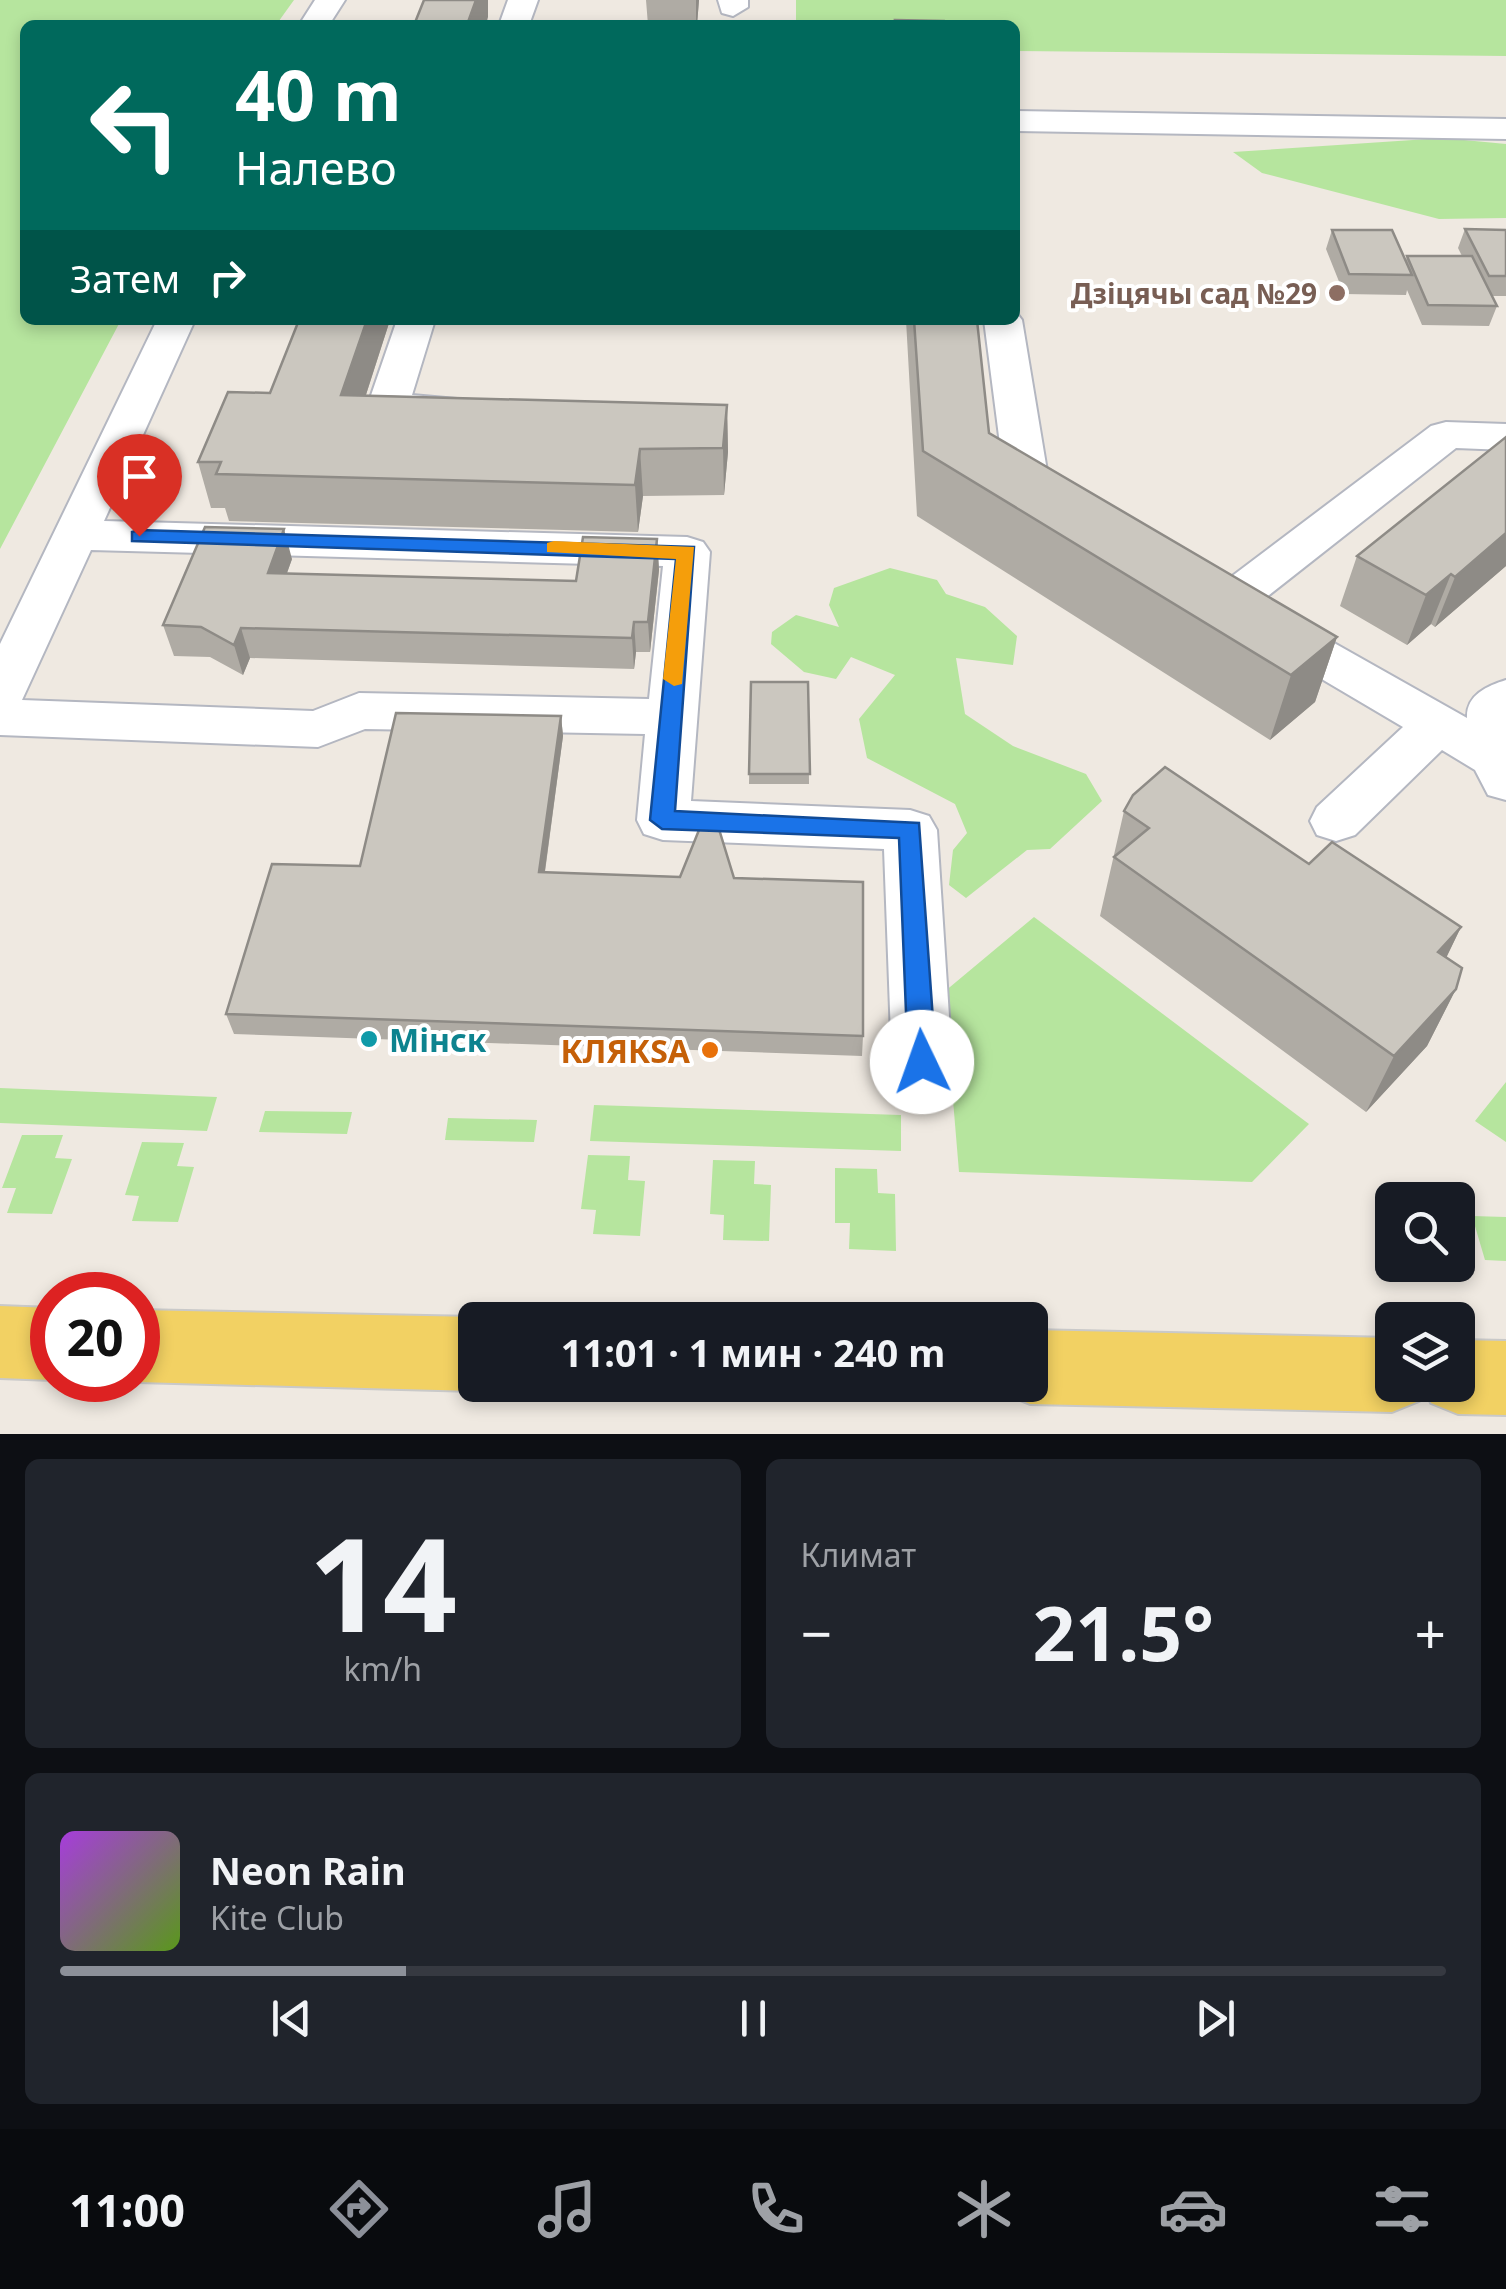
<!DOCTYPE html>
<html lang="ru">
<meta charset="utf-8">
<style>
:root{--surface:#171b24;--page:#20242c;--text:#f1f3f6;--muted:#9ea1a6;--line:#363941;--accent:#8c9099}
body{margin:0;font-family:"Noto Sans",sans-serif;background:var(--page);color:var(--text);height:100vh;display:flex;flex-direction:column;font-size:38px;white-space:nowrap}
*{box-sizing:border-box;margin:0}
p{font-size:32px;color:var(--muted)}
.icon{flex:none;width:55px;height:55px;fill:none;stroke:currentColor;stroke-width:2;stroke-linecap:round;stroke-linejoin:round}
.map{position:relative;height:1434px;overflow:hidden}
.panel{display:flex;flex-direction:column;gap:25px;padding:25px;background:#0d0f14;flex:1}
.panel>*{flex:none}
.banner{position:absolute;left:20px;top:20px;width:1000px;height:305px;border-radius:15px;box-shadow:0 5px 15px #0003;background:#00695c;color:#fff;overflow:hidden}
.controls{position:absolute;left:1375px;top:1182px;display:grid;gap:20px}
.controls a{display:grid;place-items:center;width:100px;height:100px;border-radius:15px;background:var(--surface);box-shadow:0 5px 15px #0003;font-size:50px}
.speed{position:absolute;left:30px;top:1272px;display:flex;gap:20px;font-size:50px;font-weight:700;text-align:center}
.speed>*{display:grid;place-content:center;width:130px;height:130px;border-radius:50%;background:var(--surface);box-shadow:0 5px 15px #0003;line-height:1}
.speed .limit{border:15px solid #d22;background:#fff;color:#111}
.pin{position:absolute;display:grid;place-items:center;width:85px;height:85px;color:#fff;margin:-102px -42px;border-radius:50% 50% 50% 0;rotate:-45deg;box-shadow:0 0 10px #0007}
.pin .icon{rotate:45deg}
.me{position:absolute;width:110px;margin:-55px;rotate:357deg;stroke-linejoin:round;filter:drop-shadow(0 0 8px #0008)}
.turn{display:flex;align-items:center;gap:35px;height:210px;padding:0 50px;font-size:45px}
.turn .icon{width:130px;height:130px;stroke-width:2.5}
.turn b{display:block;font-size:70px;line-height:85px}
.then{display:flex;align-items:center;height:95px;padding:0 50px;background:#0003;gap:20px;font-size:38px}
.big{font-size:75px;font-weight:700;line-height:1.1}
.panel .tile{flex:1;display:flex;flex-direction:column;justify-content:center;gap:15px;min-width:0;padding:0 35px;border-radius:15px;background:var(--page)}
.panel .dial{align-items:center;gap:0}
.dial b{font-size:130px;line-height:1}
.song{display:flex;align-items:center;gap:30px}
.cover{width:120px;height:120px;border-radius:15px;background:linear-gradient(135deg,hsl(280 70% 55%),hsl(90 70% 35%))}
.played{height:10px;border-radius:5px;background:linear-gradient(90deg,var(--accent) 25%,var(--line) 25%)}
.keys{display:flex;justify-content:space-around;direction:ltr}
.heat{display:flex;justify-content:space-between;align-items:center;font-size:55px;direction:ltr}
.panel .tiles{flex:1;display:grid;gap:25px;grid-template-columns:1fr 1fr}
.tile:last-child{grid-column:span 2}
.trip{position:absolute;left:458px;top:1302px;width:590px;height:100px;border-radius:15px;background:var(--surface);box-shadow:0 5px 15px #0003;font-weight:700;line-height:100px;text-align:center}
.dock{display:flex;height:160px;justify-content:space-around;align-items:center;background:#090b0e;color:var(--muted)}
.dock .icon{width:70px;height:70px}
.dock .current{color:var(--accent)}
.dock b{font-size:45px;color:var(--text)}
.map>svg:first-child{display:block}
.green{fill:#b6e59e}
.lines{fill:none;stroke-linecap:round;stroke-linejoin:round}
.minor-casing{stroke:#b4b7c1;stroke-width:4}
.major-casing{stroke:#c9c9c9;stroke-width:4}
.minor{fill:#fff;fill-rule:evenodd}
.major{fill:#f2d163;fill-rule:evenodd}
.wall{fill:#afaba4}
.shaded-wall{fill:#8e8b86}
.building{fill:#cbc7bf;stroke:#8e8b86;stroke-width:2.5}
.route{fill:#1a73e8;stroke:#114b97;stroke-width:2.5}
.slow{fill:#f59e0b}
.education-dot{fill:#8d6e63;stroke:#fff;stroke-width:4}
.culture-dot{fill:#0f9aa8;stroke:#fff;stroke-width:4}
.food-dot{fill:#e8710a;stroke:#fff;stroke-width:4}
.labels{text-anchor:middle;dominant-baseline:central;stroke-width:8;stroke-linejoin:round;paint-order:stroke}
.far-education-label{font-size:28px;font-weight:bold;fill:#785e54;stroke:#fff;text-anchor:end}
.culture-label{font-size:32px;font-weight:bold;fill:#0d838f;stroke:#fff;text-anchor:start}
.food-label{font-size:32px;font-weight:bold;fill:#c56008;stroke:#fff;text-anchor:end}
</style>
<div class="map">
<svg width="1506" height="1434" viewBox="0 0 1506 1434">
<rect width="100%" height="100%" fill="#efe9e1"/>
<path class="green" d="M0 0H294L276 25H25V320H121L0 549Z
M796 0H1506V56L1015 51V25H796Z
M1443 138 1506 144V218L1439 219 1262 173 1233 152Z
M890 568 937 580 946 594 985 607 1017 636 1013 665 956 658 965 714 1013 746 1086 774 1102 801 1050 849 1027 850 966 898 949 885 953 850 967 833 955 804 867 758 859 719 895 675 851 657 836 679 804 672 771 644 772 632 796 615 839 627 829 605 834 588Z
M1034 917 1309 1124 1252 1182 959 1172 944 992Z
M1506 1082V1142L1475 1121Z
M0 1088 217 1097 207 1131 0 1123Z
M594 1105 901 1115V1151L590 1141Z
M265 1111 352 1112 347 1134 259 1132Z
M448 1118 537 1120 534 1142 445 1140Z
M22 1135H63L55 1158 72 1159 52 1214 7 1213 16 1188H2Z
M142 1142 184 1143 177 1166 194 1167 178 1222 132 1221 139 1196 125 1195Z
M588 1155 630 1156 628 1180 645 1181 640 1236 593 1234 596 1210 581 1209Z
M713 1160 755 1161 754 1184 771 1185 769 1241 723 1240 724 1215 710 1214Z
M835 1168 877 1169 878 1193 895 1194 896 1251 849 1249 850 1223H835Z
M1472 1216 1506 1217V1261L1485 1260Z"/>
<g class="lines">
<defs>
<path id="minor" d="M315 0H345L329 25H299Z
M508 0H538L529 25H499Z
M718 0H748V7L733 16 722 13Z
M1015 111 1506 119V139L1015 131Z
M1015 311 1022 320 1048 477 1072 491 1078 501 1072 511C1047 517 1020 505 1005 483L984 320H1015Z
M157 320H195L104 521 687 537 703 542 710 552 691 801 910 810 929 816 937 830 952 1063 943 1081 922 1089 901 1081 892 1063 884 849 663 840 644 834 637 820 645 734 365 729 318 747 0 735V644ZM91 550 663 566 649 699 359 693 313 711 22 700Z
M397 320H435L412 395 457 399 463 408 457 417 442 420 373 416 367 407Z
M1446 422 1506 424V450L1456 448 1245 614 1228 619 1211 614 1205 603 1211 592 1431 426Z
M1271 612 1288 617 1467 718C1466 695 1487 686 1506 680V800L1488 795 1475 770 1442 750 1355 835 1336 841 1317 835 1310 821 1317 807 1403 727 1254 639 1247 628 1254 617Z"/>
<path id="major" d="M0 1306 52 1308 53 1380 0 1378Z
M138 1310 475 1317 481 1320H475V1385H489L475 1391 138 1382 132 1380H138Z
M1030 1330 1392 1338V1385H1458V1340L1506 1341V1415L1458 1414 1431 1403 1425 1387 1419 1401 1392 1412 1030 1404 1003 1393 1000 1385H1030Z"/>
</defs>
<use href="#minor" class="minor-casing"/>
<use href="#major" class="major-casing"/>
<use href="#minor" class="minor"/>
<use href="#major" class="major"/>
</g>
<path class="wall" d="M646 0H699L697 25H648Z
M1465 229 1506 230V296H1492L1497 306 1489 326 1422 325 1407 290 1406 295 1344 294 1326 249 1332 230 1406 260 1407 256H1462L1458 248Z
M299 320H390L366 395 727 405 728 452 724 495 643 496 638 532 229 521 225 508H211L198 462 270 393Z
M906 320H977L989 433 1337 637 1315 702 1270 740 917 516Z
M657 539 659 570 650 652H636L634 669 250 658 243 675 210 657 174 656 163 625 292 559 287 573 576 581Z
M1357 556 1506 566 1435 627 1431 624 1407 645 1340 606Z
M751 682H808L809 784H749Z
M561 716 563 736 545 872 734 878 863 1036 862 1056 234 1034 226 1014Z
M1124 811 1309 864 1461 927 1446 958 1456 989 1427 1046 1366 1112 1100 916Z"/>
<path class="shaded-wall" d="M476 0H488V17L486 25H467Z
M696 0H699L697 25H696Z
M367 320H390L351 441 341 395Z
M727 405 728 452 724 495 723 448Z
M640 449 643 496 638 532 635 485Z
M284 529 292 559 276 603 268 573Z
M1506 533V566L1435 627 1455 577Z
M657 539 659 570 650 652 648 622Z
M1451 574 1431 624 1407 645 1426 595Z
M634 622 636 652 634 669 632 638Z
M241 628 250 658 243 675 234 645Z
M1337 637 1315 702 1270 740 1291 675Z
M561 716 563 736 542 892 539 872Z
M1461 927 1433 985 1438 952Z
M1456 989 1427 1046 1366 1112 1394 1056Z"/>
<path class="building" d="M424 0H476L467 25H414Z
M895 20 944 21 945 25H896Z
M1465 229 1506 230V276H1489Z
M1332 230H1392L1412 275 1349 274Z
M1407 256H1472L1497 306 1428 305Z
M299 320H367L341 395 727 405 723 448 640 449 635 485 216 474 221 462H198L228 392 270 393Z
M914 320H977L989 433 1337 637 1291 675 923 451Z
M1506 437V533L1455 577 1451 574 1426 595 1357 556Z
M205 527 284 529 268 573 576 581 583 537 657 539 648 622H634L632 638 241 628 234 645 201 627 163 625Z
M751 682H808L810 774H749Z
M396 713 561 716 539 872 680 877 701 825 718 826 734 878 863 882V1036L226 1014 272 864 360 866Z
M1165 767 1309 864 1332 842 1461 927 1438 952 1462 968 1456 989 1394 1056 1114 857 1149 828 1124 811 1133 795Z"/>
<path class="route" d="M139 530 694 547 675 811 919 823 936 1062 932 1071H912L908 1062 899 838 662 829 650 820 676 559 132 541V532Z"/>
<path class="slow" d="M554 541 694 547 682 684 674 686 663 679 676 559 547 552V543Z"/>
<circle class="education-dot" cx="1337" cy="293" r="10"/>
<circle class="culture-dot" cx="369" cy="1039" r="10"/>
<circle class="food-dot" cx="710" cy="1050" r="10"/>
<g class="labels">
<g class="far-education-label">
<text x="1317" y="293">Дзіцячы сад №29</text>
</g>
<g class="culture-label">
<text x="389" y="1039">Мінск</text>
</g>
<g class="food-label">
<text x="690" y="1050">КЛЯКSА</text>
</g>
</g>
</svg>
<div class="controls">
<a><svg class="icon" aria-label="search" viewBox="0 0 24 24"><circle cx="10" cy="10" r="6"/><path d="M15 15l6 6"/></svg></a>
<a><svg class="icon" aria-label="layers" viewBox="0 0 24 24"><path d="M12 4l9 5-9 5-9-5zM3 14l9 5 9-5"/></svg></a>
</div>
<div class="speed"><div class="limit">20</div></div>
<div class="pin" style="left:139px;top:536px;background:#d93025"><svg class="icon" aria-label="arrive" viewBox="0 0 24 24"><path d="M6 21V4h12l-3 4 3 4H6"/></svg></div>
<svg class="me" style="left:922px;top:1062px" viewBox="-20 -20 40 40"><circle r="19" fill="#fff"/><path d="M0-13L10 11 0 6-10 11z" fill="#1a73e8"/></svg>
<div class="trip">11:01 · 1 мин · 240 m</div>
<div class="banner">
<div class="turn"><svg class="icon" aria-label="left" viewBox="0 0 24 24"><path d="M17 20v-9H6M10 6l-5 5 5 5"/></svg><div><b>40 m</b>Налево</div></div>
<div class="then">Затем<svg class="icon" aria-label="right" viewBox="0 0 24 24"><path d="M7 20v-9h11M14 6l5 5-5 5"/></svg></div>
</div>
</div>
<section class="panel">
<div class="tiles">
<div class="tile dial"><b>14</b><p>km/h</p></div>
<div class="tile"><p>Климат</p>
<div class="heat"><a>−</a><b class="big">21.5°</b><a>+</a></div>
</div>
<div class="tile">
<div class="song"><i class="cover"></i><div><b>Neon Rain</b><p>Kite Club</p></div></div>
<div class="played"></div>
<div class="keys"><svg class="icon" aria-label="previous" viewBox="0 0 24 24"><path d="M18 5L8 12l10 7zM5 5v14"/></svg><svg class="icon" aria-label="pause" viewBox="0 0 24 24"><path d="M8 5v14M16 5v14"/></svg><svg class="icon" aria-label="next" viewBox="0 0 24 24"><path d="M6 5l10 7-10 7zM19 5v14"/></svg></div>
</div>
</div>
</section>
<nav class="dock">
<b>11:00</b>
<svg class="icon current" aria-label="directions" viewBox="0 0 24 24"><path d="M12 3l9 9-9 9-9-9zM9 14v-3h6M13 9l2 2-2 2"/></svg>
<svg class="icon" aria-label="music" viewBox="0 0 24 24"><path d="M9 18V5l10-2v13"/><circle cx="6" cy="18" r="3"/><circle cx="16" cy="16" r="3"/></svg>
<svg class="icon" aria-label="phone" viewBox="0 0 24 24"><path d="M5 4h4l2 5-3 2q2 4 5 5l2-3 5 2v4C11 20 4 13 5 4z"/></svg>
<svg class="icon" aria-label="climate" viewBox="0 0 24 24"><path d="M12 3v18M4 7l16 10M4 17L20 7"/></svg>
<svg class="icon" aria-label="car" viewBox="0 0 24 24"><path d="M5 17H2v-5l4-1 3-4h7l3 4 3 1v5h-3M9 17h6M6 11h13"/><circle cx="7" cy="17" r="2"/><circle cx="17" cy="17" r="2"/></svg>
<svg class="icon" aria-label="filters" viewBox="0 0 24 24"><path d="M4 7h16M4 17h16"/><circle cx="9" cy="7" r="2"/><circle cx="15" cy="17" r="2"/></svg>
</nav>
